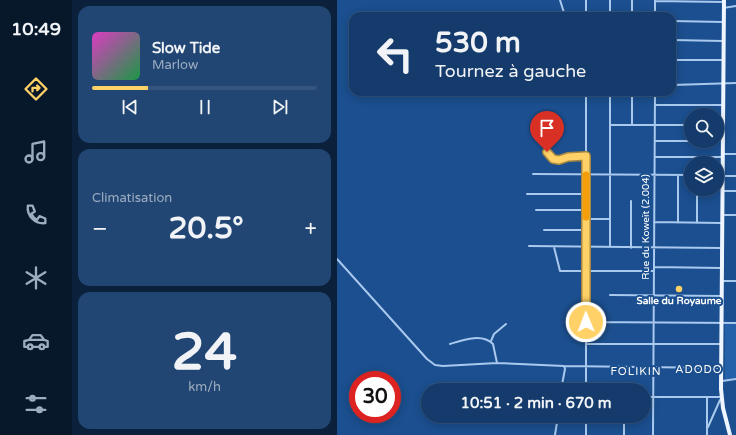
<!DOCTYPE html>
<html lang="fr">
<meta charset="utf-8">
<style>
:root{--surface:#143b6b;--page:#214673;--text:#f1f3f6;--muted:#9dadc1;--line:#33557e;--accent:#ffd166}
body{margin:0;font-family:"Varela Round",sans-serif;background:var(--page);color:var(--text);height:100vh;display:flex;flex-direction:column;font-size:15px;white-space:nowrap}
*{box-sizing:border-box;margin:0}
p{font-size:13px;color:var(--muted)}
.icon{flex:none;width:22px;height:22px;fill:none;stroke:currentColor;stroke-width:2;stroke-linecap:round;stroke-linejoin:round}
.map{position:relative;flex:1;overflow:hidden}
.panel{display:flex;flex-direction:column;gap:6px;padding:6px;background:#0b203b;width:265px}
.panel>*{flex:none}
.banner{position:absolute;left:12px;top:12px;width:327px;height:84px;border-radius:12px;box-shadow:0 2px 10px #0003,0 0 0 1px var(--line);background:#143b6b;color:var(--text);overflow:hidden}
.fabs{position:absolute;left:347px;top:108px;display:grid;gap:8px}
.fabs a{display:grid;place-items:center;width:40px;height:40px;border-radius:50%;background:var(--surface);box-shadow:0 2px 10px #0003,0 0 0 1px var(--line);font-size:20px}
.speed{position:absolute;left:12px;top:371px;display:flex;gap:8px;font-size:20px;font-weight:700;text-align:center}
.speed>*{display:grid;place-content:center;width:52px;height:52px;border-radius:50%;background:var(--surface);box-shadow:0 2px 10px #0003,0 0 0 1px var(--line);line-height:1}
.speed .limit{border:6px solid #d22;background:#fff;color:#111}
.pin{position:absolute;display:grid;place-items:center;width:34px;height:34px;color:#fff;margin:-41px -17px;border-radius:50% 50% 50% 0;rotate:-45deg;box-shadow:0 0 4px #0007}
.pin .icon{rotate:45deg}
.me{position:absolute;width:44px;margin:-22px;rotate:359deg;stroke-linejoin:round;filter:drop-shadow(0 0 3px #0008)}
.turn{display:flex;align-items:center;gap:14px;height:84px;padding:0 20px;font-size:18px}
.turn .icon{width:52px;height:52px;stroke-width:2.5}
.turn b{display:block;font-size:28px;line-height:34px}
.big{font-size:30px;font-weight:700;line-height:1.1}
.panel .widget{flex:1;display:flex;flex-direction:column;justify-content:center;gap:6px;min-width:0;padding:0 14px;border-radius:12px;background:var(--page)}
.panel .dial{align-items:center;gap:0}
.dial b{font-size:52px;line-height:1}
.song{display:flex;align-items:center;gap:12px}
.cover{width:48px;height:48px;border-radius:6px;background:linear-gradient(135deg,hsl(310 70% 55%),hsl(140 70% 35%))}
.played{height:4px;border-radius:2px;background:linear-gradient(90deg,var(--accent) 25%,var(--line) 25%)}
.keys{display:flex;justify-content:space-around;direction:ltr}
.heat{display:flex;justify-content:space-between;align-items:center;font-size:22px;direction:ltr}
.trip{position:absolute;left:84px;top:383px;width:230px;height:40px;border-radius:20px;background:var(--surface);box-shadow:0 2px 10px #0003,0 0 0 1px var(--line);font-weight:700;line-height:40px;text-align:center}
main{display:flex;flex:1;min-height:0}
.dock{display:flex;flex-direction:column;width:72px;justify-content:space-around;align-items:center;background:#08182b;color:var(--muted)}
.dock .icon{width:28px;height:28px}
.dock .selected{color:var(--accent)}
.dock b{font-size:18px;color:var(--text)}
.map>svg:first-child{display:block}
.green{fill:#2461a8}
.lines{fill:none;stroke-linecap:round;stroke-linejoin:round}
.street{stroke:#a9c9ee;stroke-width:2}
.primary{stroke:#f0f6ff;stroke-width:4}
.route-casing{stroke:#a68842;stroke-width:10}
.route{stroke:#ffd166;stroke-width:7}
.slow{stroke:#f59e0b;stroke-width:7}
.poi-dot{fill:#ffd166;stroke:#1b4f8f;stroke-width:1.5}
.labels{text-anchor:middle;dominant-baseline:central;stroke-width:4;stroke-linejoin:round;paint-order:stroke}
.street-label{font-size:10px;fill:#fff;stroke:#1b4f8f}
.poi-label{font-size:10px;font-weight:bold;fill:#fff;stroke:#1b4f8f}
.neighbourhood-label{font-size:11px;letter-spacing:1px;fill:#fff;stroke:#1b4f8f}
</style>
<main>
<nav class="dock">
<b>10:49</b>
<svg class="icon selected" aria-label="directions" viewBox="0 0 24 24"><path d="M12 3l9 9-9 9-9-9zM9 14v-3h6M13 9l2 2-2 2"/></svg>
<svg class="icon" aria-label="music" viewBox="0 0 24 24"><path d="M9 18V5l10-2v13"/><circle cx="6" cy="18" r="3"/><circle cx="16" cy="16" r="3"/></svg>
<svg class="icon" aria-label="phone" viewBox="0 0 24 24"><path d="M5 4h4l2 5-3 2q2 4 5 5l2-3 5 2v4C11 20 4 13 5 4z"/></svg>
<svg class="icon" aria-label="climate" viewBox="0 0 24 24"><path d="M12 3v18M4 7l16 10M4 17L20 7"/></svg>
<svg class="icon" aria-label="car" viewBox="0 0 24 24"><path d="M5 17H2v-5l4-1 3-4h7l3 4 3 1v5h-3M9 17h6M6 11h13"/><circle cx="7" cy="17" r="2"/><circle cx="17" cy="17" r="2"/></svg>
<svg class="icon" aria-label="filters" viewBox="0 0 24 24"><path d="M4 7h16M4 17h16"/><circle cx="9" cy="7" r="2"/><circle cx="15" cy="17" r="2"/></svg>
</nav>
<section class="panel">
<div class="widget">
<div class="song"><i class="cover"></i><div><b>Slow Tide</b><p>Marlow</p></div></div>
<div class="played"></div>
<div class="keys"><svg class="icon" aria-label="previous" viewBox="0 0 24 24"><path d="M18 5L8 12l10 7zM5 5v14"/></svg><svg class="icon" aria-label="pause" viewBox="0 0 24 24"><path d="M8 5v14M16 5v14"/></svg><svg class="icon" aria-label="next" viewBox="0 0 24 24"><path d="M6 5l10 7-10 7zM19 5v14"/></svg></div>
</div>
<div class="widget"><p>Climatisation</p>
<div class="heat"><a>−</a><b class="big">20.5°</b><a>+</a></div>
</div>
<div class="widget dial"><b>24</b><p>km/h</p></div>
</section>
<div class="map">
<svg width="399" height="435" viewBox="0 0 399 435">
<rect width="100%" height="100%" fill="#1b4f8f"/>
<path class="green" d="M399 323V378L388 380V324Z"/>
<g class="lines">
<path class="street" d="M223 0 228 16
M318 1 387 2
M386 8 399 6
M249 16V0
M273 16V0
M295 16V0
M318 16V0
M335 21 386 22
M335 40 386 41
M335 60H386
M335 85 399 83
M318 105H385
M273 125H354
M295 125V92
M380 125H385
M318 141H357
M210 152C212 154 214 157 217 159 218 160 244 157 249 156
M386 154H399
M318 157H385
M196 174 354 175
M380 176H399
M386 191H399
M190 194H249
M199 210H249
M387 215H399
M249 219H273
M317 222 384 223
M341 223V176
M360 223V189
M207 230H249
M192 246 384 248
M217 247 223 271H317
M273 247V92
M294 248V201
M0 259 90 359 98 365 106 366 160 363 227 366 228 369 224 390
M317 267 384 268
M385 281H399
M273 295 384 296
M249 322 399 323
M154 341 157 334 169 324
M113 344C126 340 145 333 156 344L160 363
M249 344H383
M227 366 382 368
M385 381 399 379
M249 390V92
M307 397H383
M370 397V435
M371 427 383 400
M218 435 221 416
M249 435V416
M287 435V416
M316 435 318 92"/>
<path class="primary" d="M387 0 384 389 386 408 393 435"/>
</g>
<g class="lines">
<defs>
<path id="route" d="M210 152 216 159 222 160 231 157 249 156V322"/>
</defs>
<use href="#route" class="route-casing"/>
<use href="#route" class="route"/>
<path class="slow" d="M249 175V217"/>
</g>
<circle class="poi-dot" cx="342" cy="289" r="4"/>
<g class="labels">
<g class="street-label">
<text transform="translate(309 227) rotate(-90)">Rue du Koweït (2.004)</text>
</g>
<g class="poi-label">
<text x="342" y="301">Salle du Royaume</text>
</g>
<g class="neighbourhood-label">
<text x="362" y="369">ADODO</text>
<text x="299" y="371">FOLIKIN</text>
</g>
</g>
</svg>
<div class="fabs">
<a><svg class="icon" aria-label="search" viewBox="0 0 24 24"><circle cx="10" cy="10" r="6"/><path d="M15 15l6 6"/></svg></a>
<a><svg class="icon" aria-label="layers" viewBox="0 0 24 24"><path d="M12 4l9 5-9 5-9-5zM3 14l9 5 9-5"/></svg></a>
</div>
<div class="speed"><div class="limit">30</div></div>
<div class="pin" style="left:210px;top:152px;background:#d93025"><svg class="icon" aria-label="arrive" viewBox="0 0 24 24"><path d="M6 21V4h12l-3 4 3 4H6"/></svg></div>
<svg class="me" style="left:249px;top:322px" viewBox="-20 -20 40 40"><circle r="17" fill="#ffd166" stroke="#fff" stroke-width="3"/><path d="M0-11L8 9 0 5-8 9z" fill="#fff"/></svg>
<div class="trip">10:51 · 2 min · 670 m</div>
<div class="banner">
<div class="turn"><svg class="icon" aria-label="left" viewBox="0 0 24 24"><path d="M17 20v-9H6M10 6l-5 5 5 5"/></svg><div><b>530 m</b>Tournez à gauche</div></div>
</div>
</div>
</main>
